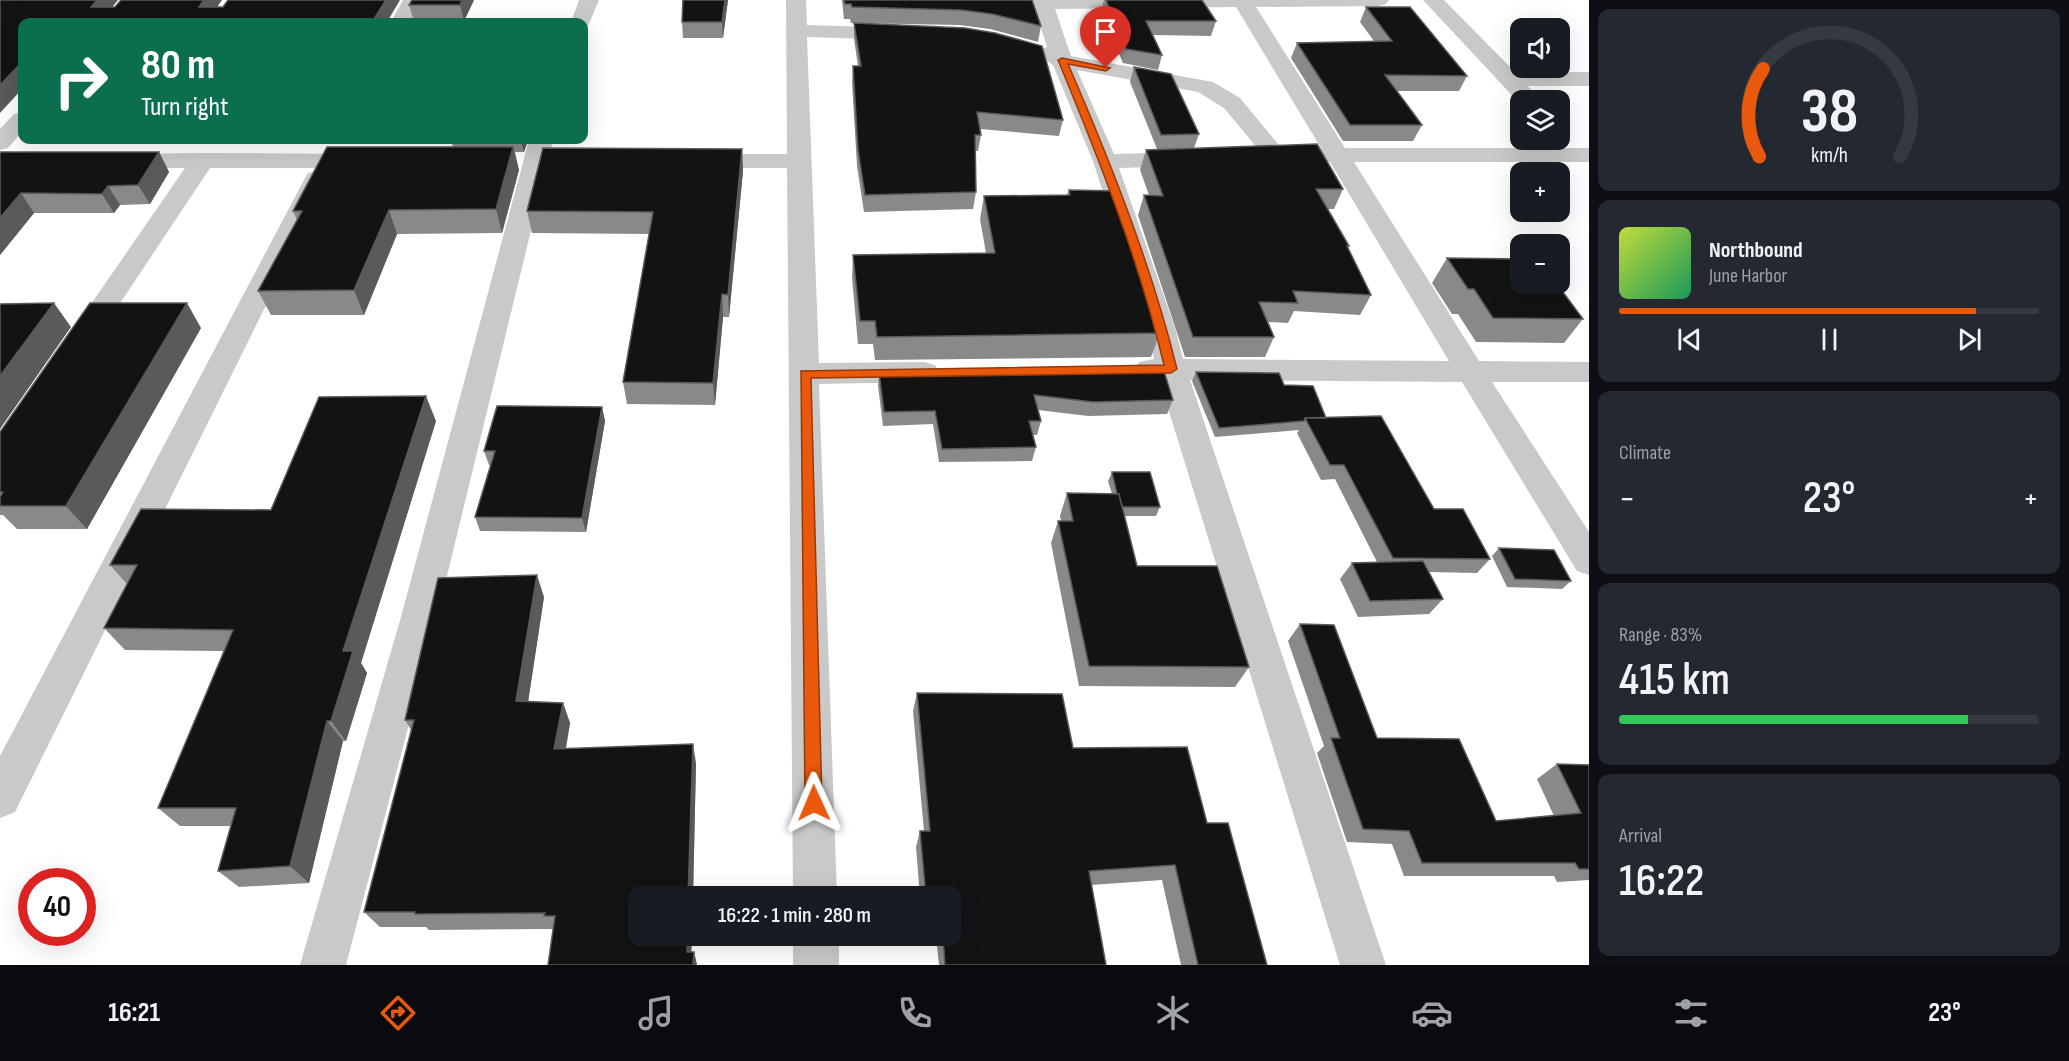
<!DOCTYPE html>
<meta charset="utf-8">
<style>
:root{--surface:#171b24;--page:#242831;--text:#f1f3f6;--muted:#9ea1a6;--line:#363941;--accent:#ea580c}
body{margin:0;font-family:"Sofia Sans Condensed",sans-serif;background:var(--page);color:var(--text);height:100vh;display:flex;flex-direction:column;font-size:22px;white-space:nowrap}
*{box-sizing:border-box;margin:0}
p{font-size:20px;color:var(--muted)}
.icon{flex:none;width:33px;height:33px;fill:none;stroke:currentColor;stroke-width:2;stroke-linecap:round;stroke-linejoin:round}
.map{position:relative;flex:1;overflow:hidden}
.sheet{display:flex;flex-direction:column;gap:9px;padding:9px;background:#0d0f14;width:480px}
.sheet>*{flex:none}
.top-card{position:absolute;left:18px;top:18px;width:570px;height:126px;border-radius:12px;box-shadow:0 6px 24px #0002;background:#0b6e4f;color:#fff;overflow:hidden}
.buttons{position:absolute;left:1510px;top:18px;display:grid;gap:12px}
.buttons a{display:grid;place-items:center;width:60px;height:60px;border-radius:12px;background:var(--surface);box-shadow:0 6px 24px #0002;font-size:30px}
.speed{position:absolute;left:18px;top:868px;display:flex;gap:12px;font-size:30px;font-weight:700;text-align:center}
.speed>*{display:grid;place-content:center;width:78px;height:78px;border-radius:50%;background:var(--surface);box-shadow:0 6px 24px #0002;line-height:1}
.speed .limit{border:9px solid #d22;background:#fff;color:#111}
.pin{position:absolute;display:grid;place-items:center;width:51px;height:51px;color:#fff;margin:-62px -26px;border-radius:50% 50% 50% 0;rotate:-45deg;box-shadow:0 0 6px #0007}
.pin .icon{rotate:45deg}
.me{position:absolute;width:66px;margin:-33px;rotate:359deg;stroke-linejoin:round;filter:drop-shadow(0 0 4px #0008)}
.turn{display:flex;align-items:center;gap:21px;height:126px;padding:0 24px;font-size:27px}
.turn .icon{width:78px;height:78px;stroke-width:2.5}
.turn b{display:block;font-size:42px;line-height:51px}
.big{font-size:45px;font-weight:600;line-height:1.1}
.sheet .tile{flex:1;display:flex;flex-direction:column;justify-content:center;gap:9px;min-width:0;padding:0 21px;border-radius:12px;background:var(--page)}
.sheet .dial{align-items:center;gap:0}
.dial svg{height:156px;overflow:visible;fill:none;stroke:var(--line);stroke-width:7;stroke-linecap:round;text-anchor:middle}
.dial text{fill:var(--text);stroke:none}
.song{display:flex;align-items:center;gap:18px}
.cover{width:72px;height:72px;border-radius:9px;background:linear-gradient(135deg,hsl(70 70% 55%),hsl(150 70% 35%))}
.played{height:6px;border-radius:3px;background:linear-gradient(90deg,var(--accent) 85%,var(--line) 85%)}
.keys{display:flex;justify-content:space-around;direction:ltr}
.heat{display:flex;justify-content:space-between;align-items:center;font-size:33px;direction:ltr}
.charge{height:9px;border-radius:4px;background:linear-gradient(90deg,#34c759 83%,var(--line) 0)}
.trip{position:absolute;left:628px;top:886px;width:333px;height:60px;border-radius:12px;background:var(--surface);box-shadow:0 6px 24px #0002;font-weight:600;line-height:60px;text-align:center}
.menu{display:flex;height:96px;justify-content:space-around;align-items:center;background:#090b0e;color:var(--muted)}
.menu .icon{width:42px;height:42px}
.menu .selected{color:var(--accent)}
.menu b{font-size:27px;color:var(--text)}
main{display:flex;flex:1;min-height:0}
.map>svg:first-child{display:block}
.lines{fill:none;stroke-linecap:round;stroke-linejoin:round}
.minor{fill:#c9c9c9;fill-rule:evenodd}
.wall{fill:#898989}
.shaded-wall{fill:#5a5a5a}
.building{fill:#131313;stroke:#5a5a5a;stroke-width:1.5}
.route{fill:#ea580c;stroke:#983908;stroke-width:1.5}
</style>
<main>
<div class="map">
<svg width="1589" height="965" viewBox="0 0 1589 965">
<rect width="100%" height="100%" fill="#fff"/>
<g class="lines">
<path class="minor" d="M403 0H423L411 22H391Z
M579 0H599L588 26 584 27V22H571Z
M786 0H806L807 25 899 28 906 30 909 34 906 38 899 40 807 37 819 363 924 362 935 365 939 372 935 379 924 382 819 384 837 897H793L787 168H698L689 166 686 161 689 156 698 154H787Z
M1032 0H1389L1386 4 1379 6 1256 7 1345 148H1589V162H1354L1479 361 1589 362V382H1492L1589 532V575L1577 571 1462 382 1190 380 1386 965H1340L1159 379 1139 376 1135 369 1139 362 1154 359 1147 328 1093 161 1053 65 1037 53 1041 49 1047 47ZM1236 7 1321 148 1312 150 1308 155 1312 160 1330 162 1449 361 1183 359 1175 328 1119 168 1187 166 1196 164 1199 159 1196 154 1187 152 1114 154 1077 70 1198 92 1224 108 1268 161 1276 163 1284 161 1288 156 1240 98 1213 82 1071 56 1055 9Z
M1423 0H1444L1515 72H1589V86H1528L1540 100H1521V105Z
M22 112V132L8 148 0 150V129L14 114Z
M529 140H553L437 617 346 965H300L401 617Z
M203 153 364 154 373 156 376 161 373 166 364 168H210L91 347 81 350 71 347 66 340 71 333 185 168H119L110 166 107 161 110 156 119 154Z
M317 171 326 173 329 178 15 812 0 818V756L305 178 308 173Z
M793 936H839V965H793Z"/>
</g>
<path class="wall" d="M412 0H474L464 21H414L409 5Z
M683 0H728L723 38H683L682 22Z
M842 0H1032L1041 26 1038 42 990 29 959 25 851 23 850 19H844Z
M1104 0H1202L1216 21 1211 36 1153 35 1162 55 1158 70 1123 63 1101 11Z
M1366 7 1467 76 1459 91H1397L1422 125 1413 141H1343L1291 58 1297 43 1374 41 1360 22Z
M854 23 1063 120 1059 136 980 129 981 135 978 151H975L976 192 973 209 864 212 857 166 852 83 853 66H858L854 39Z
M1134 67 1199 134 1194 148 1343 189 1334 209H1328L1349 246 1348 249 1371 295 1360 315 1294 311 1288 323 1268 322 1274 337 1265 357H1185L1138 215 1144 195H1149L1140 170 1146 150 1157 149 1130 82Z
M451 140H528L524 152H515L519 170 502 233 397 234 364 315H271L258 291 297 220 293 211 453 147Z
M742 149 743 171 729 317H723L715 405 627 404 623 382 649 234 532 233 527 211Z
M0 152H159L169 172 150 204 120 205 114 213H34L0 255Z
M1069 190 1160 333 1151 357 875 360 873 344H858L852 278 853 255 986 253 980 219 984 196 1067 195Z
M1447 258 1583 319 1564 343 1476 342 1458 314H1452L1432 283Z
M201 328 87 529H17L3 515H0V432Z
M879 372 1173 400 1167 414 1088 416 1038 410 1041 421 1037 435H1032L1036 447 1032 461 939 462 933 424 883 426 878 386Z
M1196 372 1284 385 1326 418 1434 509 1490 559 1477 573 1429 572 1443 599 1429 614 1358 617 1340 579 1352 563 1377 562 1335 479 1321 480 1297 433 1299 430 1215 437 1192 381Z
M602 407 605 421 586 532 480 531 475 517 491 465H489L484 451Z
M436 421 361 663 367 673 346 741H343L309 883 239 887 218 871 231 826H180L158 808 224 651 125 650 104 628 127 584 110 565 271 510Z
M1112 472 1160 507 1156 516H1124L1137 566 1249 667 1235 687 1079 686 1051 543 1058 521H1061L1060 516 1067 493 1112 494 1108 481Z
M1499 548 1571 581 1562 589 1507 587 1492 556Z
M544 597 528 702 563 703 570 723 566 749 696 763 693 897H639V936H692L691 952H694L697 965H548L553 930 552 929 429 930 426 927H380L364 912 411 730 405 720Z
M1300 624 1377 738 1496 821 1554 816 1537 779 1557 764 1589 765V880L1557 882 1554 876H1404L1392 844 1347 842 1317 753 1324 746 1288 641Z
M917 693 1073 748 1207 823 1267 965H1181L1162 880 1091 885 1106 965H939L936 936H951V897H920L916 847 920 831H924L913 711Z"/>
<path class="shaded-wall" d="M97 0H118L100 22 91 7Z
M204 0H222L207 22 199 7Z
M386 0H400L387 22H372Z
M462 0H474L464 21 460 5Z
M725 0H728L723 38 722 22Z
M22 62V89L0 113V85Z
M521 140H528L524 152Z
M513 147 519 170 502 233 496 209Z
M742 149 743 171 729 317 728 295Z
M159 152 169 172 150 204 138 185Z
M108 186 120 205 114 213 102 194Z
M21 193 34 213 0 255V218Z
M389 210 397 234 364 315 354 290Z
M722 294 723 317 715 405 713 383Z
M54 303 71 327 0 429V376Z
M187 303 201 328 87 529 66 506Z
M426 396 436 421 361 663 367 673 346 741 331 721 343 651Z
M602 407 605 421 586 532 582 518Z
M537 575 544 597 525 722 516 701Z
M563 703 570 723 562 769 554 749Z
M327 721 343 741 309 883 290 866Z
M693 744 696 763 693 897H688Z
M687 936H692L691 965 687 952Z
M694 952 697 965H693Z"/>
<path class="building" d="M0 0H97L91 7H115L121 0H204L199 7H223L228 0H386L372 22H22V62L0 85Z
M412 0H462L460 5H409Z
M683 0H725L722 22H682Z
M844 0H1032L1041 26 992 14 961 10 852 7 851 4H845Z
M1106 0H1202L1216 21H1146L1162 55 1126 49Z
M1366 7H1410L1467 76 1385 75 1422 125H1350L1297 43 1392 41Z
M854 23 965 28 995 33 1042 46 1063 120 977 112 981 135H975L976 192 865 195 858 150 853 66H861Z
M1134 67 1171 74 1199 134 1161 135Z
M1317 144 1343 189H1316L1349 246H1347L1371 295 1293 291 1298 303 1259 302 1274 337H1193L1144 195 1163 196 1146 150Z
M327 147H513L496 209 389 210 354 290 258 291 302 211H293Z
M543 148 742 149 728 295 722 294 713 383 623 382 653 212 527 211Z
M0 152H159L138 185 108 186 102 194 21 193 0 218Z
M1069 190 1116 191 1140 261 1160 333 877 337 875 321H860L853 255 995 253 984 196 1070 195Z
M1447 258 1521 259V284H1557L1583 319 1493 318 1474 289H1468Z
M54 303 0 376V304Z
M90 303H187L66 506H0V497L3 492H0V432Z
M1163 368 1173 400 1093 402 1034 395 1041 421H1029L1036 447 942 449 935 411 884 412 879 372Z
M1196 372 1279 373 1284 385 1313 386 1326 418H1305L1304 421 1219 428Z
M426 396 343 651H353L331 721H327L290 866 218 871 236 808H158L233 630 104 628 137 565H110L141 509 271 510 319 397Z
M497 406 602 407 582 518 475 517 495 451H484Z
M1381 416 1434 509H1463L1490 559 1393 558 1344 465H1330L1305 418Z
M1112 472H1150L1160 507H1122L1119 494H1117Z
M1067 493 1119 494 1137 566H1217L1249 667 1089 666 1058 521H1073Z
M1499 548 1554 550 1571 581 1515 579Z
M1423 561 1443 599 1370 601 1352 563Z
M537 575 516 701 563 703 554 749 693 744 688 897H639V936H687V952H694L693 965H548L555 916H544L545 913 415 914V912H364L414 720H405L438 578Z
M1300 624 1334 625 1377 738 1459 739 1496 821 1581 813 1557 764 1589 765V869H1579L1575 863H1422L1409 831 1363 829 1331 738H1340Z
M917 693 1062 694 1073 748 1187 747 1207 823H1228L1267 965H1198L1175 865 1089 871 1106 965H945L943 936H951V897H926L920 831H930Z"/>
<path class="route" d="M1062 58 1110 68 1106 71 1068 64C1111 163 1151 264 1177 369L1171 373 811 378 822 803 820 809 814 811 807 809 805 803 801 371 1164 365C1139 260 1099 159 1058 60Z"/>
</svg>
<div class="buttons">
<a><svg class="icon" aria-label="sound" viewBox="0 0 24 24"><path d="M4 9h4l5-4v14l-5-4H4zM17 9q2 3 0 6"/></svg></a>
<a><svg class="icon" aria-label="layers" viewBox="0 0 24 24"><path d="M12 4l9 5-9 5-9-5zM3 14l9 5 9-5"/></svg></a>
<a>+</a>
<a>−</a>
</div>
<div class="speed"><div class="limit">40</div></div>
<div class="pin" style="left:1106px;top:68px;background:#d93025"><svg class="icon" aria-label="arrive" viewBox="0 0 24 24"><path d="M6 21V4h12l-3 4 3 4H6"/></svg></div>
<svg class="me" style="left:814px;top:803px" viewBox="-20 -20 40 40"><path d="M0-17L14 15 0 8-14 15z" fill="#ea580c" stroke="#fff" stroke-width="4"/></svg>
<div class="trip">16:22 · 1 min · 280 m</div>
<div class="top-card">
<div class="turn"><svg class="icon" aria-label="right" viewBox="0 0 24 24"><path d="M7 20v-9h11M14 6l5 5-5 5"/></svg><div><b>80 m</b>Turn right</div></div>
</div>
</div>
<section class="sheet">
<div class="tile dial"><svg viewBox="0 0 100 80">
<path d="M14 69A42 42 0 1 1 86 69"/>
<path d="M14 69A42 42 0 0 1 16 24" stroke="#ea580c"/>
<text x="50" y="56" font-size="32" font-weight="700">38</text>
<text x="50" y="72" font-size="11">km/h</text>
</svg></div>
<div class="tile">
<div class="song"><i class="cover"></i><div><b>Northbound</b><p>June Harbor</p></div></div>
<div class="played"></div>
<div class="keys"><svg class="icon" aria-label="previous" viewBox="0 0 24 24"><path d="M18 5L8 12l10 7zM5 5v14"/></svg><svg class="icon" aria-label="pause" viewBox="0 0 24 24"><path d="M8 5v14M16 5v14"/></svg><svg class="icon" aria-label="next" viewBox="0 0 24 24"><path d="M6 5l10 7-10 7zM19 5v14"/></svg></div>
</div>
<div class="tile"><p>Climate</p>
<div class="heat"><a>−</a><b class="big">23°</b><a>+</a></div>
</div>
<div class="tile"><p>Range · 83%</p><b class="big">415 km</b><div class="charge"></div></div>
<div class="tile"><p>Arrival</p><b class="big">16:22</b></div>
</section>
</main>
<nav class="menu">
<b>16:21</b>
<svg class="icon selected" aria-label="directions" viewBox="0 0 24 24"><path d="M12 3l9 9-9 9-9-9zM9 14v-3h6M13 9l2 2-2 2"/></svg>
<svg class="icon" aria-label="music" viewBox="0 0 24 24"><path d="M9 18V5l10-2v13"/><circle cx="6" cy="18" r="3"/><circle cx="16" cy="16" r="3"/></svg>
<svg class="icon" aria-label="phone" viewBox="0 0 24 24"><path d="M5 4h4l2 5-3 2q2 4 5 5l2-3 5 2v4C11 20 4 13 5 4z"/></svg>
<svg class="icon" aria-label="climate" viewBox="0 0 24 24"><path d="M12 3v18M4 7l16 10M4 17L20 7"/></svg>
<svg class="icon" aria-label="car" viewBox="0 0 24 24"><path d="M5 17H2v-5l4-1 3-4h7l3 4 3 1v5h-3M9 17h6M6 11h13"/><circle cx="7" cy="17" r="2"/><circle cx="17" cy="17" r="2"/></svg>
<svg class="icon" aria-label="filters" viewBox="0 0 24 24"><path d="M4 7h16M4 17h16"/><circle cx="9" cy="7" r="2"/><circle cx="15" cy="17" r="2"/></svg>
<b>23°</b>
</nav>
